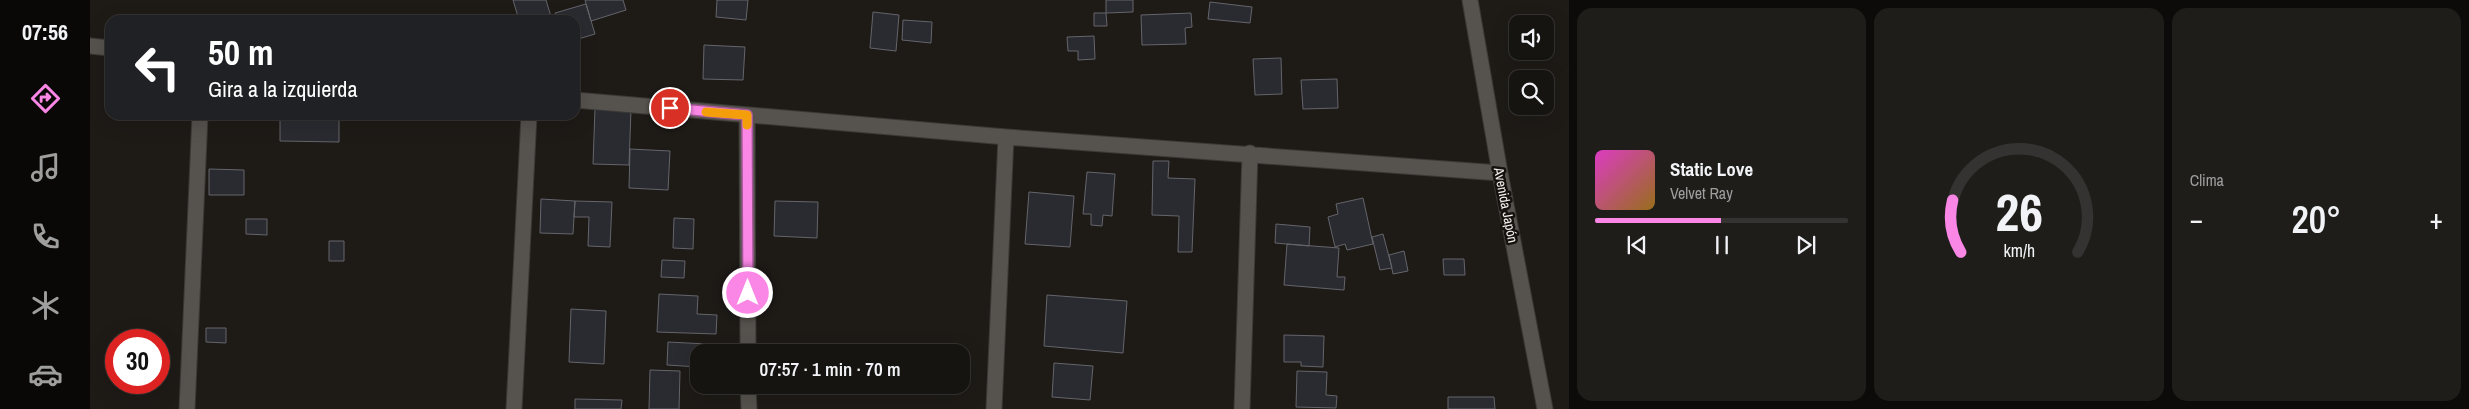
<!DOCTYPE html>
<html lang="es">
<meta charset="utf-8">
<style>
:root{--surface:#161411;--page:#1f1d1a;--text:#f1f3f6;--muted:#9e9e9f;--line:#353331;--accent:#fa87e6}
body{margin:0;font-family:"Archivo Narrow",sans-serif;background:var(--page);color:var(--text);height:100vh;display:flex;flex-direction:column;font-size:19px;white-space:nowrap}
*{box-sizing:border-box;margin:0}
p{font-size:16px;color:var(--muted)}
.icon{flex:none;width:28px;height:28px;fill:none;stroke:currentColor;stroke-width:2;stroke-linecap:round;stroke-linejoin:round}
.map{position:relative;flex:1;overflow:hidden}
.drawer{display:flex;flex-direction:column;gap:8px;padding:8px;background:#0c0b09;width:900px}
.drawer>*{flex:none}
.guide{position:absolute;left:15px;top:15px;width:475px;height:105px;border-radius:15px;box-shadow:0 5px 20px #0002,0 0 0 1px var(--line);background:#202124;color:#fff;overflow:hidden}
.tools{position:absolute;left:1419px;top:15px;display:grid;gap:10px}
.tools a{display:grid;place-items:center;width:45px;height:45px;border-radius:10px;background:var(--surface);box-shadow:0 5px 20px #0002,0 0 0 1px var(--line);font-size:25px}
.speed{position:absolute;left:15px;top:329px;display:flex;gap:10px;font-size:25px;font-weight:700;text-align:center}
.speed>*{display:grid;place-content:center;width:65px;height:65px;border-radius:50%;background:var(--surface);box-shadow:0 5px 20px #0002,0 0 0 1px var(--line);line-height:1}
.speed .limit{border:8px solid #d22;background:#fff;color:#111}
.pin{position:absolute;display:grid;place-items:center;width:42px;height:42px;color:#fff;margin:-21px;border:2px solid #fff;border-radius:50%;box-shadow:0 1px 5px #0007}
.me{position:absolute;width:55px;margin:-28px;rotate:0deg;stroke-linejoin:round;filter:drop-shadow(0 0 4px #0008)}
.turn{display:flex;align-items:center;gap:18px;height:105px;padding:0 20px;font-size:22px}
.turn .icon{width:65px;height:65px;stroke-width:2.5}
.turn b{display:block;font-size:35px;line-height:42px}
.big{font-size:38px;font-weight:600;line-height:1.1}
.drawer .tile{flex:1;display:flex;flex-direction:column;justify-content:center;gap:8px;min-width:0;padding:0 18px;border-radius:15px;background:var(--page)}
.drawer .dial{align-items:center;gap:0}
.dial svg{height:130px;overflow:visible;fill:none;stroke:var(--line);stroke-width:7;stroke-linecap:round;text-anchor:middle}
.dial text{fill:var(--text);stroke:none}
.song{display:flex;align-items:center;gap:15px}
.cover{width:60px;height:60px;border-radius:8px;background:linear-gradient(135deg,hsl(310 70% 55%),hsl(40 70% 35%))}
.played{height:5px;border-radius:2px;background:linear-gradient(90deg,var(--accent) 50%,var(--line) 50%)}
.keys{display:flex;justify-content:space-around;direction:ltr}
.heat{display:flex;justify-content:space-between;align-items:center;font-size:28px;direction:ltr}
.drawer .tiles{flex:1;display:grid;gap:8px;grid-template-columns:repeat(3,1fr)}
.trip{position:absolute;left:600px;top:344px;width:280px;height:50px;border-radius:15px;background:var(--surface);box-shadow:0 5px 20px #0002,0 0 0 1px var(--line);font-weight:600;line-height:50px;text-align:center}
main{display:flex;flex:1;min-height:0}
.tab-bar{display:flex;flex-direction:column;width:90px;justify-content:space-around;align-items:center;background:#090807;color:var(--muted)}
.tab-bar .icon{width:35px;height:35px}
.tab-bar .active{color:var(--accent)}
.tab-bar b{font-size:22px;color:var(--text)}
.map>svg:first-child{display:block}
.building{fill:#2a2b30;stroke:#64646b}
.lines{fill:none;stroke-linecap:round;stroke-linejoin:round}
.minor-casing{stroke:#3b3936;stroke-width:17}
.minor{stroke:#56524d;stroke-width:15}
.route-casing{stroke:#a25896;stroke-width:12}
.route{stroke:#fa87e6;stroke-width:9}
.slow{stroke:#f59e0b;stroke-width:9}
.labels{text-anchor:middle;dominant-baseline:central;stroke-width:5;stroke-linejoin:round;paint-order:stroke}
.street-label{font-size:14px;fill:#f0eeeb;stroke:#15120e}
</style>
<main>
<nav class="tab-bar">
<b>07:56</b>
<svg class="icon active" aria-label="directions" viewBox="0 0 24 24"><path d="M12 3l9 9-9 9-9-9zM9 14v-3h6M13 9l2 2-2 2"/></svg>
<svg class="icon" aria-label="music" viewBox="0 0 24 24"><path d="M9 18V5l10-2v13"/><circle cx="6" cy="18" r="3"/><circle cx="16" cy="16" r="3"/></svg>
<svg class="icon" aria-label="phone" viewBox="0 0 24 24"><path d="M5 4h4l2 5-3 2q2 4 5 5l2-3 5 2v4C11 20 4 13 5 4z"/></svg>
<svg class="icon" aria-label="climate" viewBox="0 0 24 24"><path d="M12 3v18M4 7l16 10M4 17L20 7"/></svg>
<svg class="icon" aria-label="car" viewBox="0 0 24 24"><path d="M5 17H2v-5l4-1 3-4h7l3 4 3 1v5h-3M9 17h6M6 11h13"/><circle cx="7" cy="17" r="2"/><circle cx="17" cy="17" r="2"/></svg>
</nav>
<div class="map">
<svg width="1479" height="409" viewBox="0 0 1479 409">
<rect width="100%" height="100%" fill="#1e1b17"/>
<path class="building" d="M423 0H456L462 20H429Z
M495 0H533L536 10 501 21Z
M627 0H658L656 20 626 17Z
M1016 0H1043V12L1016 13Z
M1120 2 1162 7 1160 23 1118 19Z
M496 4 505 34 485 40V20H467L465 13Z
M783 12 809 15 806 51 780 48Z
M1004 13H1016L1017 26H1004Z
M1101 13 1102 27 1095 28 1096 44 1052 45 1051 15Z
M813 20 842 22 841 43 812 40Z
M1004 36 1005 59 988 60V51H978L977 37Z
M614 45 655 47 653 80 613 79Z
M1191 58 1192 94 1165 95 1163 59Z
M1247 79 1248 108 1213 109 1211 80Z
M505 108 541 109 539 165 503 164Z
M124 115H169V119H124Z
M190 115H249V142L190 141Z
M540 149 580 151 578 190 539 188Z
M1063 161H1079L1078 178 1105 179 1102 252H1088L1089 216 1062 215Z
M119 169 154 170V195H119Z
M997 172 1025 174 1022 216 1013 215 1012 226 1001 225V214H993Z
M939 192 984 196 980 247 935 244Z
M1273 198 1283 244 1257 250 1255 244 1245 247 1238 217 1248 214 1246 204Z
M451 199 485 201 483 234 450 233Z
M485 201 522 202 520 247 498 246 499 217H484Z
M685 201 728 202 727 238 684 236Z
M584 218 604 219 603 249 583 248Z
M156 219H177V235L156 234Z
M1186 224 1220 227 1219 246 1185 243Z
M1293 234 1302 268 1290 270 1282 237Z
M239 241H254V261H239Z
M1197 244 1249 248 1247 277H1255L1254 290 1194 285Z
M1314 251 1318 271 1303 274 1299 255Z
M1353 259H1374L1375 275H1354Z
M572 260 595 261 594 278 571 277Z
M569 294 608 296 607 314 627 315 626 334 567 332Z
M957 295 1037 301 1033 353 954 346Z
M481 309 516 311 514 364 479 362Z
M116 328H136V343L116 342Z
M1194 335 1234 336 1233 367 1211 366V362H1194Z
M578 342 617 344 616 352H609V367L577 365Z
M964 363 1003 366 1000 400 962 397Z
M560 370 590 371 589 409H559Z
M1207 371 1237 372 1236 395 1247 396 1246 408 1206 407Z
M1358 397H1404L1405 409H1358Z
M485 399 532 400 531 409H485Z"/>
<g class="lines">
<defs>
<path id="minor" d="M1380 0 1410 173 1455 409
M0 46 20 48
M485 100 916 137 1410 173
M657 115 658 352
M658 385 659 409
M97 409 110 115
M424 409 439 115
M904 409 916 137
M1152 409 1160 153"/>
</defs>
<use href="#minor" class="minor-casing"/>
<use href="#minor" class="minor"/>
</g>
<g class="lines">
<defs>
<path id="route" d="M580 108 657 115 658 293"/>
</defs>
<use href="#route" class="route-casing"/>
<use href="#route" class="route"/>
<path class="slow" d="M616 112 657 115V125"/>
</g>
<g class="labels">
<g class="street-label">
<text transform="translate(1416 205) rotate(79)">Avenida Japón</text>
</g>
</g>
</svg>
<div class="tools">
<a><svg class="icon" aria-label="sound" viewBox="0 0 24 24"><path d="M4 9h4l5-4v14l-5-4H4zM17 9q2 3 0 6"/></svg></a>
<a><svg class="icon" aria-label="search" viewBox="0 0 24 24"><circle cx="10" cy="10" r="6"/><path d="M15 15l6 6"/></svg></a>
</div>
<div class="speed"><div class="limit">30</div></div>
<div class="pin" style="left:580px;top:108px;background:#d93025"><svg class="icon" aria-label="arrive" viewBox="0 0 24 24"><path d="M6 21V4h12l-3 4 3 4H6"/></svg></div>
<svg class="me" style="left:658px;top:293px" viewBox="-20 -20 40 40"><circle r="17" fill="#fa87e6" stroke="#fff" stroke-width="3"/><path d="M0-11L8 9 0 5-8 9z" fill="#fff"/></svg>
<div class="trip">07:57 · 1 min · 70 m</div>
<div class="guide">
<div class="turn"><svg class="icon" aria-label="left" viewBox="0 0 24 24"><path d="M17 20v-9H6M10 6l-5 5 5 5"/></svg><div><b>50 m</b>Gira a la izquierda</div></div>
</div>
</div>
<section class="drawer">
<div class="tiles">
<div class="tile">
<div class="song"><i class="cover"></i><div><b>Static Love</b><p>Velvet Ray</p></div></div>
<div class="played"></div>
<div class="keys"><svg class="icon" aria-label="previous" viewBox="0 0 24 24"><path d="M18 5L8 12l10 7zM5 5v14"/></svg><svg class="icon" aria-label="pause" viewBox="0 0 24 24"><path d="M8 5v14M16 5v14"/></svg><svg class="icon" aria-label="next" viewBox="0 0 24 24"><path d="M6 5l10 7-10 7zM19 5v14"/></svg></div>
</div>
<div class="tile dial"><svg viewBox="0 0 100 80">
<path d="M14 69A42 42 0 1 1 86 69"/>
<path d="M14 69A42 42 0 0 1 9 37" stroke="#fa87e6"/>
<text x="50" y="56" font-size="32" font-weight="700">26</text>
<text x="50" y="72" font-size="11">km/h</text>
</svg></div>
<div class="tile"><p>Clima</p>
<div class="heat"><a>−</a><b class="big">20°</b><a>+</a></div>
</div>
</div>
</section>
</main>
